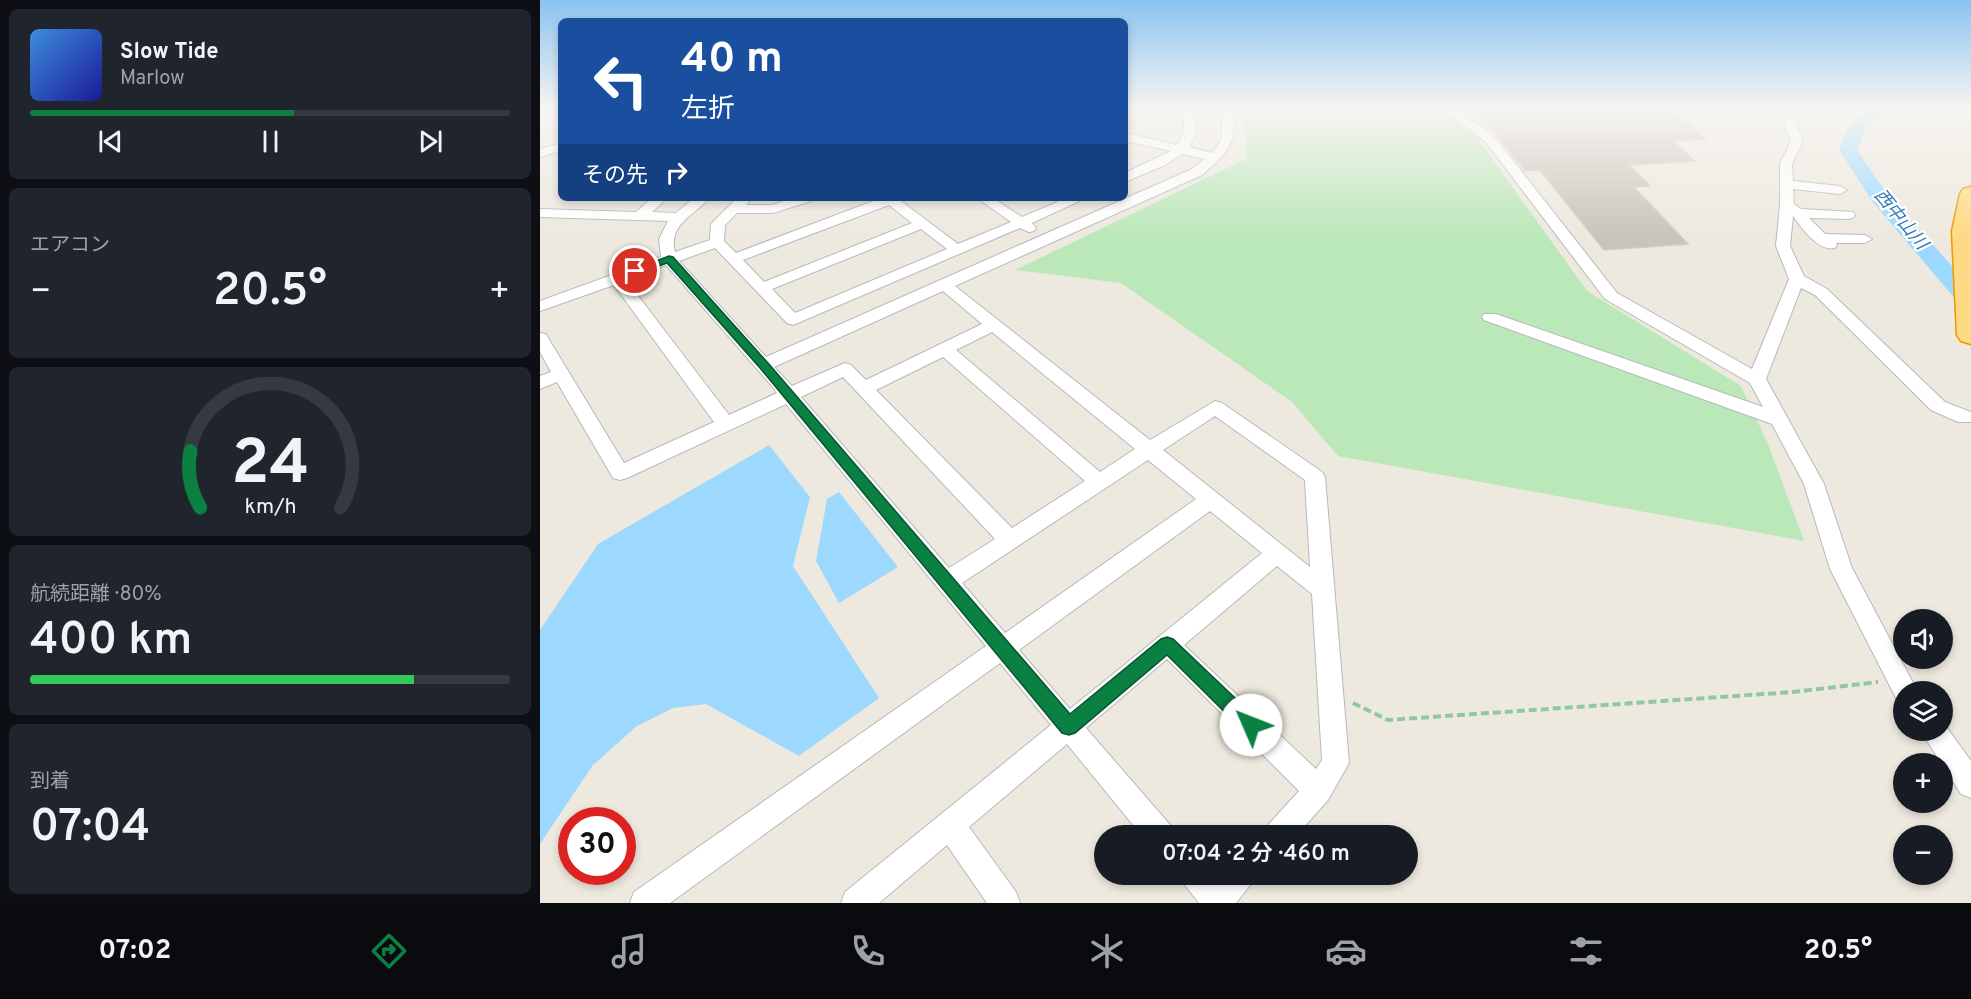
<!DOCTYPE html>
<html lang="ja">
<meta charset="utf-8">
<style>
:root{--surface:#171b24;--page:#20242c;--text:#f1f3f6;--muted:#9ea1a6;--line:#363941;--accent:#0b8043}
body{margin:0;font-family:Overpass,"Noto Sans JP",sans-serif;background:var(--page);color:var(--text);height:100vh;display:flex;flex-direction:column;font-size:22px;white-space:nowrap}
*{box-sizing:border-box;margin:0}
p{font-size:20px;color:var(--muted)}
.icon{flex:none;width:33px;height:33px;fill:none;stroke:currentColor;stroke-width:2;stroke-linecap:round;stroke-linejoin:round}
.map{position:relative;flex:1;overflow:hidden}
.side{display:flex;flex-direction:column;gap:9px;padding:9px;background:#0d0f14;width:540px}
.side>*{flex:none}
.banner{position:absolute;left:18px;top:18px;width:570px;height:183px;border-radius:9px;box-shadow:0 3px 9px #0003;background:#1a4fa0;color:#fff;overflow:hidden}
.buttons{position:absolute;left:1353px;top:609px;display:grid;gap:12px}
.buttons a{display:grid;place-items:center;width:60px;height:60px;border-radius:50%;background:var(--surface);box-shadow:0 3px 9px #0003;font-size:30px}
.speed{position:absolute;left:18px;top:807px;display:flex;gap:12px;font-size:30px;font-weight:700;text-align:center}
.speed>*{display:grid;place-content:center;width:78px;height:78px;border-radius:50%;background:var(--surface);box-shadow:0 3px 9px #0003;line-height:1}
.speed .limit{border:9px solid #d22;background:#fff;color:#111}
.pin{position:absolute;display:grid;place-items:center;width:51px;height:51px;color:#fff;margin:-26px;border:3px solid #fff;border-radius:50%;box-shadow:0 2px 6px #0007}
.me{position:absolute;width:66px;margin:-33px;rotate:314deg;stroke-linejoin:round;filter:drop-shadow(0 0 4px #0008)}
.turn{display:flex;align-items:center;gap:21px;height:126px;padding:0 24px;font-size:27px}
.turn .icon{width:78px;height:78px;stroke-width:2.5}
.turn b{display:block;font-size:42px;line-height:51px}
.then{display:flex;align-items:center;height:57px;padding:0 24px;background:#0003;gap:12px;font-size:22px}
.big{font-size:45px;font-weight:600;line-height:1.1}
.side .widget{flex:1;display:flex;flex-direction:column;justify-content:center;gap:9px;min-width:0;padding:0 21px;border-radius:9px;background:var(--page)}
.side .dial{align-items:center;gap:0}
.dial svg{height:156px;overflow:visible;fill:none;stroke:var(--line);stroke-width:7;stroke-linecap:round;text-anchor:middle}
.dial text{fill:var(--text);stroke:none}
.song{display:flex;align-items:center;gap:18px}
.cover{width:72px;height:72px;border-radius:9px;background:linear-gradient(135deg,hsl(210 70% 55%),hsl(240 70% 35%))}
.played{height:6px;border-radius:3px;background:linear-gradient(90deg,var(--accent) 55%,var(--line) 55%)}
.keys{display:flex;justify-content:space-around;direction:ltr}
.heat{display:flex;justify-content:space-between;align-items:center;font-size:33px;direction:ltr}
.charge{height:9px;border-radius:4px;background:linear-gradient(90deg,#34c759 80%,var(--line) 0)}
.trip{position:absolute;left:554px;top:825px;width:324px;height:60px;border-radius:30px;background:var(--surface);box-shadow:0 3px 9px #0003;font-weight:600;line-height:60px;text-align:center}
.menu{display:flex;height:96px;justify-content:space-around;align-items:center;background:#090b0e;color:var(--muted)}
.menu .icon{width:42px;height:42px}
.menu .on{color:var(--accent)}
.menu b{font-size:27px;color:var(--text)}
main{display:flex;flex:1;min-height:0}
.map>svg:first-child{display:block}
.green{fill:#bbe8b9}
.water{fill:#9dd9ff}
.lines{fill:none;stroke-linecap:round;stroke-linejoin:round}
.river{fill:#9dd9ff;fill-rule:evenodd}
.building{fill:#c8c4bc;stroke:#d2cbbd;stroke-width:1.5}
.minor-casing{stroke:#b5b9be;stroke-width:2}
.motorway-casing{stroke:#ec9800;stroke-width:3}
.path{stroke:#92c89f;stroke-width:4;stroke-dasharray:8 4;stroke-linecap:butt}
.minor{fill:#fff;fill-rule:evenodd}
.motorway{fill:#ffda84;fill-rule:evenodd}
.route{fill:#0b8043;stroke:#07532c;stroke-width:1.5}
.labels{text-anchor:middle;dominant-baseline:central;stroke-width:4.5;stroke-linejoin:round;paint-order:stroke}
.far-water-label{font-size:18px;font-style:italic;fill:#337ab9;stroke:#fff}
</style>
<main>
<section class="side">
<div class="widget">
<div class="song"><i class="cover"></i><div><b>Slow Tide</b><p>Marlow</p></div></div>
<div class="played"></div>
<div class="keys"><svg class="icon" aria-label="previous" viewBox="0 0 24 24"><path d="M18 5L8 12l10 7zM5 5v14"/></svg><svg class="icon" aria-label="pause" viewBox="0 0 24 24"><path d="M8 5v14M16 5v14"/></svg><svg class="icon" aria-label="next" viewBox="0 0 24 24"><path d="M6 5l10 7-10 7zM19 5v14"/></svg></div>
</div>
<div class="widget"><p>エアコン</p>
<div class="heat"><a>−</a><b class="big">20.5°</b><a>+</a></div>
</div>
<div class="widget dial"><svg viewBox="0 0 100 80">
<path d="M14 69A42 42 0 1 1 86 69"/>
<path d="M14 69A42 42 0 0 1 9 40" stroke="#0b8043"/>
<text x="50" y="56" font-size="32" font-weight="700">24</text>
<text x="50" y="72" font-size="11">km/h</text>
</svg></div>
<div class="widget"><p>航続距離 · 80%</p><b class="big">400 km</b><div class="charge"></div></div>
<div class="widget"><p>到着</p><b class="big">07:04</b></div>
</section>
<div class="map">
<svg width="1431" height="903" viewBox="0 0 1431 903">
<rect width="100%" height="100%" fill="#ede9df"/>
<path class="green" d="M836 109H899L935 135 1047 291 1201 386 1228 444 1264 541 798 456 752 402 581 283 475 270 706 159 705 119 839 118Z"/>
<path class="water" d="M229 445 270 497 253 566 339 698 259 756 166 704 133 708 97 726 53 765 0 844V630L58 544Z
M299 492 358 567 299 603 276 561 287 499Z"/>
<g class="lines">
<path class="river" d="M1328 109H1352L1326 128 1317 150 1347 194 1431 287V309L1422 307 1333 202 1299 150 1309 126Z"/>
</g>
<path class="building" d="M936 109H1131L1166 139 1133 141 1155 161 1089 165 1110 186 1094 187 1148 244 1064 250 1000 170 985 171Z"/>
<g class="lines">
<defs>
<path id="minor" d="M591 109H603L599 118 585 128V118Z
M645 109H657L655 135 649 147 672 153 681 140 683 109H695C693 147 691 150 662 175L415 286 610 440 675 401 682 403 782 472 785 477 809 763 788 800 756 836H723L727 826 759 791 627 659 546 728 631 826 635 836H602L527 744 429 827 476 892 480 903H447L407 845 339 903H301L305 892 511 725 460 663 130 903H90L94 892 446 646 246 404 87 478 80 480 73 478 17 382 0 389V376L11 372 0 352V333L6 334 8 338 84 463 174 422 74 285 0 311V301L121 257 119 239 128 221 0 217V209L96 212 112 198H127L112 212 136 213 154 198H169C154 216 128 224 135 252L170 240 171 224 197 198H212L206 205H232L253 198H273L271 201 233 213H197L185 225 184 241 196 253 341 198H357L418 244 471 222 437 198H453L482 217 527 198H546L492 223 496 228 494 231 489 232 480 228 253 325 247 323 175 248 139 261 226 357 652 169 665 159 643 154 625 165 585 182V173L631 151 585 141V133L637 145 643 135ZM349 205 372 223 224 282 203 260ZM381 229 407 249 255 313 232 289ZM126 265 231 385 237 393 189 415 86 280ZM403 291 442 324 326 380 311 365 305 363 252 386 234 367ZM452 332 595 449 560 472 416 350ZM403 357 545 481 472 528 336 390ZM303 377 318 393 455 539 409 568 261 397ZM675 416 765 480 770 567 623 450ZM608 460 656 499 465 633 422 583ZM670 511 722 553 530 709 479 650ZM737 566 772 594 782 760 776 769 644 645Z
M902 109H916L953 135 1077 293 1212 369 1249 279 1236 246 1240 205V164L1251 141 1244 126 1250 109H1262L1256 126 1263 141 1252 164 1253 181 1300 186 1307 190 1300 194 1253 189 1254 204 1261 209 1313 212 1315 215 1313 218 1308 219 1269 218 1285 234 1325 235 1332 239 1325 243H1296L1297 245 1295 248C1278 252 1262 228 1253 216L1250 246 1264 276 1287 289 1405 402 1431 412V422H1418L1391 410 1275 295 1261 288 1226 379 1284 484 1312 568 1378 692H1364V703L1357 700 1290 569 1264 484 1232 424 944 320 942 317 944 314H956L1223 407 1210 383 1065 299 945 141Z
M21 143V151L0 157V149Z
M1402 721 1431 761V798L1421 794 1380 730H1402Z
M639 874H674L677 879 681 874H716L711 884 696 903H659L644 884Z"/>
<path id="motorway" d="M1431 187V344L1421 341 1417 335 1412 231 1420 194 1423 189Z"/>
</defs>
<use href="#minor" class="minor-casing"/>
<use href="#motorway" class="motorway-casing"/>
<path class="path" d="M813 703 848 720 1253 692 1338 682"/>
<use href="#minor" class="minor"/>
<use href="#motorway" class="motorway"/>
</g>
<linearGradient id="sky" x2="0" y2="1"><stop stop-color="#8ac3f1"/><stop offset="0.46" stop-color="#f7f5f1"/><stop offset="1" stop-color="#f7f5f1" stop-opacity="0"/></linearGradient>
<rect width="1431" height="236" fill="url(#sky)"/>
<path class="route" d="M129 256 133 257 228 363 530 714 621 639 627 637 633 639 717 719 720 725 717 731 711 734 704 731 627 655 535 733 529 735 522 733 220 368 127 263 95 275 90 271Z"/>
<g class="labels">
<g class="far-water-label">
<text transform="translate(1360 220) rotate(50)">西中山川</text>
</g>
</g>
</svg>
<div class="buttons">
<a><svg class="icon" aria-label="sound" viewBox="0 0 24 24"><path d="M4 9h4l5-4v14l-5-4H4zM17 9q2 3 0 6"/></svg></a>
<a><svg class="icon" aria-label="layers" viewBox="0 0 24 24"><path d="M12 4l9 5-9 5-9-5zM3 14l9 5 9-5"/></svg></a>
<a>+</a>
<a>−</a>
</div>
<div class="speed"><div class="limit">30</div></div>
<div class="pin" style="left:95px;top:271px;background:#d93025"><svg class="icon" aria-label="arrive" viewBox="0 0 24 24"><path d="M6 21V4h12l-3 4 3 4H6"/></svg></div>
<svg class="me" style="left:711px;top:725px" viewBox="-20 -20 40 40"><circle r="19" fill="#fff"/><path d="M0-13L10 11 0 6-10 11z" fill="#0b8043"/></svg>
<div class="trip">07:04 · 2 分 · 460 m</div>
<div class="banner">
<div class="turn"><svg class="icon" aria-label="left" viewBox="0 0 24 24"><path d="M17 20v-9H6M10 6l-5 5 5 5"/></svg><div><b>40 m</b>左折</div></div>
<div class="then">その先<svg class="icon" aria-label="right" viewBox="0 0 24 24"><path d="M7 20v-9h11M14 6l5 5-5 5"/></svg></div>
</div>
</div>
</main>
<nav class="menu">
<b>07:02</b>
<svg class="icon on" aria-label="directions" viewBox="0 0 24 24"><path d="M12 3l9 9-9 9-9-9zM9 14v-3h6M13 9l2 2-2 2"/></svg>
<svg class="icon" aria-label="music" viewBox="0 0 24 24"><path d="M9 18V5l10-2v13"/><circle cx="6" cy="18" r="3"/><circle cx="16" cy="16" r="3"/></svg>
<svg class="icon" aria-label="phone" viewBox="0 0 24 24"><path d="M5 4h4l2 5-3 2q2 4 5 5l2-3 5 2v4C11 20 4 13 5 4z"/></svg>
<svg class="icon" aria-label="climate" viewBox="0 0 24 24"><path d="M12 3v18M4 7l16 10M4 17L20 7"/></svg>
<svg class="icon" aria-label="car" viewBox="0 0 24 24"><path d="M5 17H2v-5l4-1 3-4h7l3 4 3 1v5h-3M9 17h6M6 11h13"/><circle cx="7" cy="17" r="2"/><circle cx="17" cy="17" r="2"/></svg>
<svg class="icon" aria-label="filters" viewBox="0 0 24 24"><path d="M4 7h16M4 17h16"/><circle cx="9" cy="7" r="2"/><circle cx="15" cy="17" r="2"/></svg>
<b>20.5°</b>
</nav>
